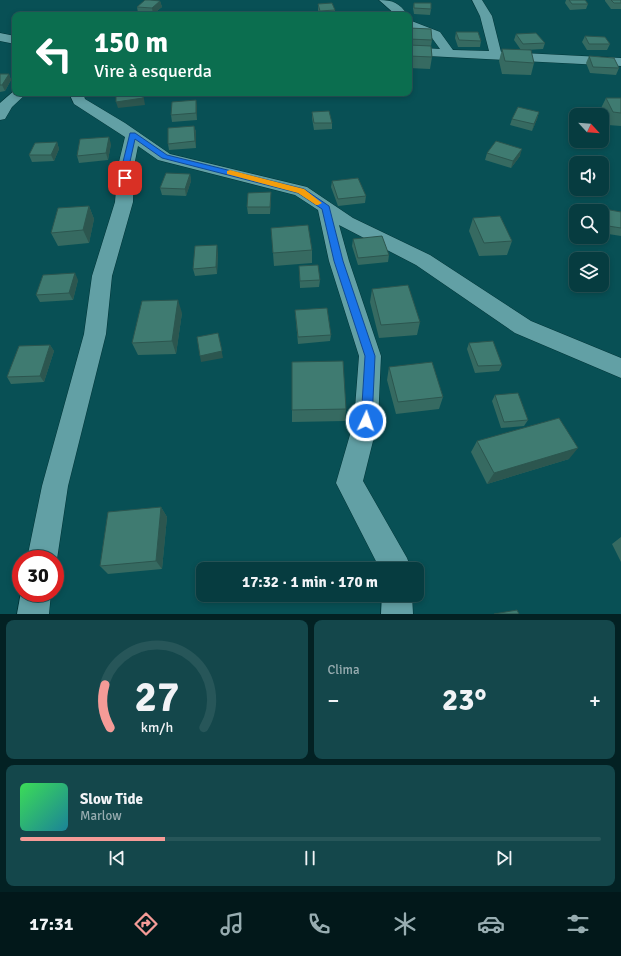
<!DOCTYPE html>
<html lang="pt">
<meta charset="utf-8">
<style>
:root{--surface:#063c40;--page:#14474b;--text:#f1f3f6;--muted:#98adb1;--line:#275659;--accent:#f59b97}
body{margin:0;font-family:Signika,sans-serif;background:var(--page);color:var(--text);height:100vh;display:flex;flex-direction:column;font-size:15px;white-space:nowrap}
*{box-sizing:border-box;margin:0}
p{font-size:13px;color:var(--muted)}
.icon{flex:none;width:22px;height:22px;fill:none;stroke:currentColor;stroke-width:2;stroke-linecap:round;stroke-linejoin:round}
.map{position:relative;height:614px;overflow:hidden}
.details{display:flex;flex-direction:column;gap:6px;padding:6px;background:#032123;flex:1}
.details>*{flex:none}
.banner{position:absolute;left:12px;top:12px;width:400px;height:84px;border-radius:8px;box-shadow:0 2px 6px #0003,0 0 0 1px var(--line);background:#0b6e4f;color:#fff;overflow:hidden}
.needle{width:26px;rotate:116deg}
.buttons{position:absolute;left:569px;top:108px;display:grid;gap:8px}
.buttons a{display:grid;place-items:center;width:40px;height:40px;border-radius:8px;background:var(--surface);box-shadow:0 2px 6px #0003,0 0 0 1px var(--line);font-size:20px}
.speed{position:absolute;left:12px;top:550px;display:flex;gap:8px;font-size:20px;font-weight:700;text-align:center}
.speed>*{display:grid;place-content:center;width:52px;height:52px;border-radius:50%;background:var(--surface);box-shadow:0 2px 6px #0003,0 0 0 1px var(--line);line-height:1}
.speed .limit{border:6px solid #d22;background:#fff;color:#111}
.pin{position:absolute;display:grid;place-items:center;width:34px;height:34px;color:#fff;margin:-17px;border-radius:8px;box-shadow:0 2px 6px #0006}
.me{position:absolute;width:44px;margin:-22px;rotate:3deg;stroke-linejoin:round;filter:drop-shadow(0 0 3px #0008)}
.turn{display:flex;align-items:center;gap:14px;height:84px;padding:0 16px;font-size:18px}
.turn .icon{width:52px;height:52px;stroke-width:2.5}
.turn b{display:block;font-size:28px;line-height:34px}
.big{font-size:30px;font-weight:700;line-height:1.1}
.details .widget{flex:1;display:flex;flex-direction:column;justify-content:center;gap:6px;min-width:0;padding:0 14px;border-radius:8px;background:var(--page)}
.details .dial{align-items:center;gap:0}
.dial svg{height:104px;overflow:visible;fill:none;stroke:var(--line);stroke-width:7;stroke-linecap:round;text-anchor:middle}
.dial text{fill:var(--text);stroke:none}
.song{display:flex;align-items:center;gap:12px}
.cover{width:48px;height:48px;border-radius:6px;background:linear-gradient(135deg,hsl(130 70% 55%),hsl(190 70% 35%))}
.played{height:4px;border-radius:2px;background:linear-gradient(90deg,var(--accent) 25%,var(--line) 25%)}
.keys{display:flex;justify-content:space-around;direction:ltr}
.heat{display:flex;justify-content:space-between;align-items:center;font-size:22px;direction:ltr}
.details .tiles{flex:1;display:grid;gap:6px;grid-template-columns:1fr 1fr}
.widget:last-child{grid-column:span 2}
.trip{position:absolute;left:196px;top:562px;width:228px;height:40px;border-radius:8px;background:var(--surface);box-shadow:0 2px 6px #0003,0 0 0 1px var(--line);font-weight:700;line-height:40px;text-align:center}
.menu{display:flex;height:64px;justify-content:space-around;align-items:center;background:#02181a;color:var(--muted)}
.menu .icon{width:28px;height:28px}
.menu .current{color:var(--accent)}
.menu b{font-size:18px;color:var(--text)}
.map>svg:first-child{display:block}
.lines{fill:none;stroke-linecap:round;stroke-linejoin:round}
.minor-casing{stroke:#003437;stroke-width:1}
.minor{fill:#62a0a5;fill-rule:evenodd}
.wall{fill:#366a61}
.shaded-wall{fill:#2c564f}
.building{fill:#3f7b71;stroke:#2c564f}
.route{fill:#1a73e8;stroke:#114b97}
.slow{fill:#f59e0b}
</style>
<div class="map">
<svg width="621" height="614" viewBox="0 0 621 614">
<rect width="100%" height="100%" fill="#085055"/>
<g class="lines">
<defs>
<path id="minor" d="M379 0C393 0 399 3 408 15H396Z
M472 0H482L492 16 501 52 621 58V66L409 55V47L440 49 432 38 409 27V20L440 32 453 50 489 51 480 16Z
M0 33 15 36V44L0 41Z
M15 90V93H27L12 107 5 119 0 120V103Z
M69 93H83L85 99 125 123 170 154 307 187 353 218 430 255 531 321 621 358V378L515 333 416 265 339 225 349 261 381 356 378 421 363 481 407 558 411 569H380L336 483 354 421 359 356 329 261 318 210 295 195 158 160 138 146 134 166 133 202 112 276 106 334 68 486 57 559 55 563V559H27L42 486 84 334 92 276 115 202 118 166 125 137 74 104Z
M21 592 51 593 49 614H17Z
M382 595H412L413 614H381Z"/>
</defs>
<use href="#minor" class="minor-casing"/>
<use href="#minor" class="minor"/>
</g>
<path class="wall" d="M566 0H585L588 4 586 9 570 10 565 3Z
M605 0H621V9H611L605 1Z
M160 1 162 7 153 14 138 13 137 7Z
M414 3 431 9 430 15 414 14 413 8Z
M318 4 335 10V15H320L318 10Z
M15 17V26L12 20Z
M409 28 432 40 431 46 432 57 430 69 409 68Z
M456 32 481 41 480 47H458L455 38Z
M516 34 545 43 543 49 526 50 534 63 531 75 502 74 499 61 502 49 521 50 514 40Z
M585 36 610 44 607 50H587L582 42Z
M589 56 619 68 616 75 590 73 586 63Z
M0 74H9L11 80 5 91 0 92Z
M606 98H621V126L608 125 600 110Z
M197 106V120L172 122 171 115Z
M312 112 332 123V129L314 130 312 118Z
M539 112 537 119 532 131 510 125 512 119Z
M194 126 196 132V148L169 150 168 144Z
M57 142 59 149 54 161 32 162 29 155Z
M111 144 108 160 79 163 77 156Z
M487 153 520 156 511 168 485 160Z
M190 174 191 181 186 196 162 195 160 188Z
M332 181 366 196 365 203 338 206 331 187Z
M271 199 270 214H248L247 207Z
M89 206 94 219 89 243 58 246 51 233Z
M599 208 621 212V236L602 233V211H597Z
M473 218 512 241 507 255 479 256 469 231Z
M271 228 312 250V263L274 266Z
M353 239 389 255 388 262 358 265 352 246Z
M218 252 217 274 195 276 193 269Z
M299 266 320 280 319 287 300 288Z
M78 280 73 300 40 302 36 295Z
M372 289 420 322 417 335 379 338 370 302Z
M295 310 331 335 330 341 298 344Z
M182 313 176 354 138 355 132 343Z
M469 343 502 365 499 371 475 373 467 349Z
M50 345 54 351 44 382 11 384 7 377Z
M389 367 443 397 439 409 396 414 387 380Z
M495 395 528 420 524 426 501 428 492 401Z
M346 409 345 421 292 422V410Z
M477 441 569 459 487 484 471 452Z
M161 507 167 517 162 569 108 574 100 566Z
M621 537V562L612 544Z"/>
<path class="shaded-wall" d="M160 1 162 7 153 14 152 8Z
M9 74 11 80 5 91 2 85Z
M143 93 145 105 118 108 116 102Z
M196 100 197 106V120L196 113Z
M539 112 537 119 532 131 534 124Z
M194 126 196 132V148L195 141Z
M109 137 111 144 108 160 106 153Z
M57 142 59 149 54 161 51 155Z
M522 149 520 156 511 168 513 161Z
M190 174 191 181 186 196 185 189Z
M271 192V199L270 214V207Z
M89 206 94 219 89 243 83 230Z
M217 245 218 252 217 274 216 267Z
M75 273 78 280 73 300 69 293Z
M178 300 182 313 176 354 172 341Z
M218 333 223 358 201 362 200 356Z
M50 345 54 351 44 382 40 376Z
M578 448 569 459 487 484 494 473Z
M161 507 167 517 162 569 156 561Z"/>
<path class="building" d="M145 0H150L160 1 152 8 137 7Z
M569 0H585L588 4H572Z
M611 0H621V3H614Z
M332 3 335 10 320 11 318 4Z
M414 3H431V9L414 8Z
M20 12 35 13 33 15H17Z
M73 14 95 15H72Z
M409 28 431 29 432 40 409 39Z
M456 32H478L481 41 459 40Z
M536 33 545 43 523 44 516 34Z
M585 36 605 37 610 44H589Z
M409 45 431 46 432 57 409 56Z
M502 49 531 50 534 63 505 61Z
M589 56 614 58 619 68 593 67Z
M0 74H9L2 85H0Z
M116 93H143V98L116 102Z
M606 98H621V113L613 112Z
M196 100V113L171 115 172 102Z
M518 107 539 112 534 124 512 119Z
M329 111 332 123H314L312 112Z
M194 126 195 141 168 144V128Z
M109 137 106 153 77 156 80 139Z
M496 141 522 149 513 161 487 153Z
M57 142 51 155H29L35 143Z
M166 173 190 174 185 189 160 188Z
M358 178 366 196 338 199 332 181Z
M271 192 270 207H247L248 193Z
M89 206 83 230 51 233 58 208Z
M599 208 621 212V228L602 225V211H599Z
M500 216 512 241 484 243 473 218Z
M308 225 312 250 273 253 271 228Z
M382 236 389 255 358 258 353 239Z
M217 245 216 267 193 269 195 246Z
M318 265 320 280 300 281 299 266Z
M75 273 69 293 36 295 43 275Z
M408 285 420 322 381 325 372 289Z
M178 300 172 341 132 343 142 301Z
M327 308 331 335 298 337 295 310Z
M218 333 222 351 200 356 197 337Z
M493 341 502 365 478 366 469 343Z
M50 345 40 376 7 377 19 346Z
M343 361 346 409 292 410V362Z
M432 362 443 397 398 402 389 367Z
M518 393 528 420 504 422 495 395Z
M559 418 578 448 494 473 477 441Z
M161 507 156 561 100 566 108 512Z
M517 610 519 614H494Z"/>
<path class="route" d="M130 133H135L167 155 304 189 329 206 343 261 375 356 372 421 370 424 366 426 363 424 361 421 365 356 334 261 322 209 298 193 162 158 135 139 129 166V178L125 180 123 179 122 166Z"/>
<path class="slow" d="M230 170 304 189 322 203 318 205H316L298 193 227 174V171Z"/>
</svg>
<div class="buttons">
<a><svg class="needle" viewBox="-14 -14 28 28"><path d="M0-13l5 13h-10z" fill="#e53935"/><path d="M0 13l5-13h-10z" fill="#98adb1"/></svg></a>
<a><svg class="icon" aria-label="sound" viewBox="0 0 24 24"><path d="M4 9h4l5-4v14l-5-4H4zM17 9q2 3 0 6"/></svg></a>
<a><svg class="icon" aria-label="search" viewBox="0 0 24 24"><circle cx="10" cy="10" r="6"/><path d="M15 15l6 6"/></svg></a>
<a><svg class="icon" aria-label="layers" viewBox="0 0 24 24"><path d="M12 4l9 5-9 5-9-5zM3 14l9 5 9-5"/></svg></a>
</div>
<div class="speed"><div class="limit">30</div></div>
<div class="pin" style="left:125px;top:178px;background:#d93025"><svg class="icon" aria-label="arrive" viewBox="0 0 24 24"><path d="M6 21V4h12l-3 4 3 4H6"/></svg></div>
<svg class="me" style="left:366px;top:421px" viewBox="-20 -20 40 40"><circle r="17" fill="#1a73e8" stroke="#fff" stroke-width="3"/><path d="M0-11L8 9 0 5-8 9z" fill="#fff"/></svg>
<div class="trip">17:32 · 1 min · 170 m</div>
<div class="banner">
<div class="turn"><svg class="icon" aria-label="left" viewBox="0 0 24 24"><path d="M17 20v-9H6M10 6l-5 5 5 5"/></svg><div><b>150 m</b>Vire à esquerda</div></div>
</div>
</div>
<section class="details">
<div class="tiles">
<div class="widget dial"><svg viewBox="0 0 100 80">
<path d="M14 69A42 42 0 1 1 86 69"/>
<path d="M14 69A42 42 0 0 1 10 36" stroke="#f59b97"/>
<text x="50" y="56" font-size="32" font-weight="700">27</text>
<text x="50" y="72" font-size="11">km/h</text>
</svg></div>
<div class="widget"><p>Clima</p>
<div class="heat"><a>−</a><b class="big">23°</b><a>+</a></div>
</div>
<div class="widget">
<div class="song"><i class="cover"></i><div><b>Slow Tide</b><p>Marlow</p></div></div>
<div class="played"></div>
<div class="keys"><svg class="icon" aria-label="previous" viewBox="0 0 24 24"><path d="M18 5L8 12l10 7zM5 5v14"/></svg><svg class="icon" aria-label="pause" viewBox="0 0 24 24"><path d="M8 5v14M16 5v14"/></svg><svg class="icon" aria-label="next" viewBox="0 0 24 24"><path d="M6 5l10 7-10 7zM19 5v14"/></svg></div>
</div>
</div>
</section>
<nav class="menu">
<b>17:31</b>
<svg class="icon current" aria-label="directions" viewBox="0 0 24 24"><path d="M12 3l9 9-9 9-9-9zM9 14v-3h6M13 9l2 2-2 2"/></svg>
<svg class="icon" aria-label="music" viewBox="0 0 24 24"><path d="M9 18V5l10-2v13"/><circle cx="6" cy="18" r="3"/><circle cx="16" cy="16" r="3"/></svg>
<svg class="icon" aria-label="phone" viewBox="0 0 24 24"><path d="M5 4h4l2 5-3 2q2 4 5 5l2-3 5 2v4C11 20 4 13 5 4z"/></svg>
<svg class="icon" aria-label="climate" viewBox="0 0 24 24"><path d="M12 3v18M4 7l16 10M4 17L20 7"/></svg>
<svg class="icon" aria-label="car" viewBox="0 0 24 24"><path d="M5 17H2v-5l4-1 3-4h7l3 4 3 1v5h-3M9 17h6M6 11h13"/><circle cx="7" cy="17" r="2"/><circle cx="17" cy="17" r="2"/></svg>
<svg class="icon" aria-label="filters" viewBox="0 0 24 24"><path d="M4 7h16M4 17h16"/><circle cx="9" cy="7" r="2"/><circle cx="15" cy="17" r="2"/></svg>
</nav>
